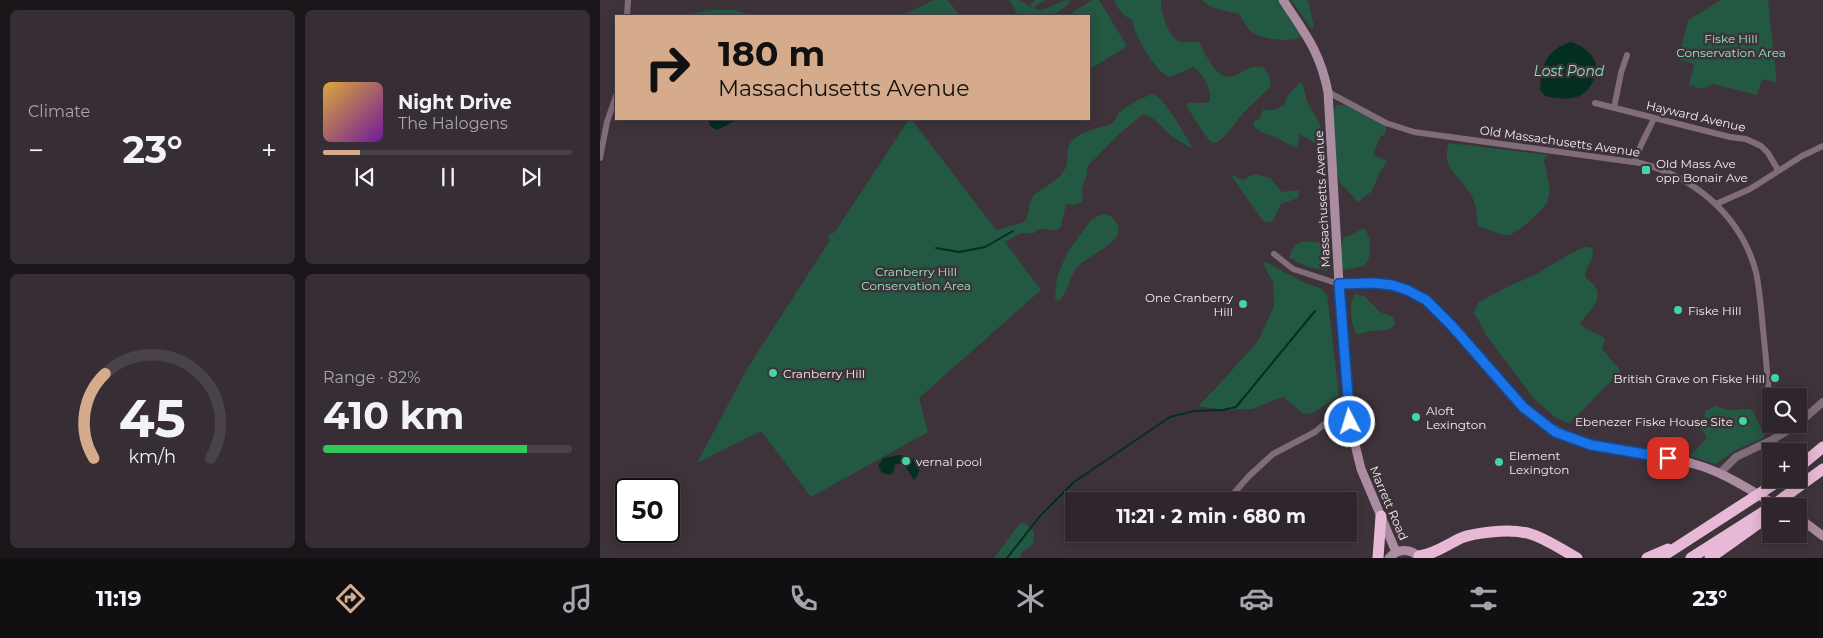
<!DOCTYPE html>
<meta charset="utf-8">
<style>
:root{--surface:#2e262c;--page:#362e34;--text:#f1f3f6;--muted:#a7a5a9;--line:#494348;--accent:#d6ab8b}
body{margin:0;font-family:Montserrat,sans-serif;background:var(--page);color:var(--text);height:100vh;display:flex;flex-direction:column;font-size:19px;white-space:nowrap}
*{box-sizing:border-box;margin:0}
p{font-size:16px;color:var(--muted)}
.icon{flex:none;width:28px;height:28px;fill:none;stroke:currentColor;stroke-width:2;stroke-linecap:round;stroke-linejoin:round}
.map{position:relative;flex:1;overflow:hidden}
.drawer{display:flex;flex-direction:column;gap:10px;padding:10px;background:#191518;width:600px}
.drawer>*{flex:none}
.top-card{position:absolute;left:15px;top:15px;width:475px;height:105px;border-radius:0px;box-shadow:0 2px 12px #0003,0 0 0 1px var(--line);background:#d6ab8b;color:#111;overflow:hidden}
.tools{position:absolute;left:1162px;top:388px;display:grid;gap:10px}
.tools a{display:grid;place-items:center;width:45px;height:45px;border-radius:0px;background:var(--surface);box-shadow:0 2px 12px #0003,0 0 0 1px var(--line);font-size:25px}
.speed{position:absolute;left:15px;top:478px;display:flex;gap:10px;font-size:25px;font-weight:700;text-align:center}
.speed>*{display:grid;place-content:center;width:65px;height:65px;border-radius:50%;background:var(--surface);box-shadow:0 2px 12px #0003,0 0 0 1px var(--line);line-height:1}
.speed .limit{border:2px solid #111;border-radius:8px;background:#fff;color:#111}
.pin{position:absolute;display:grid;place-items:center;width:42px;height:42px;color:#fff;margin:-21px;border-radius:10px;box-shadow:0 2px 8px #0006}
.me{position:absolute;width:55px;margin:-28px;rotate:355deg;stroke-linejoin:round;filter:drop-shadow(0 0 4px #0008)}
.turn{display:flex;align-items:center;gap:18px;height:105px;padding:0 20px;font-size:22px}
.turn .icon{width:65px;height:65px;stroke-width:2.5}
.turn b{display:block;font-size:35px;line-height:42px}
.big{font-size:38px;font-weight:700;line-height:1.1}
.drawer .tile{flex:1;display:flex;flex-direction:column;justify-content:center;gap:8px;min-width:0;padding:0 18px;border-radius:8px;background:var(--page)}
.drawer .dial{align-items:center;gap:0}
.dial svg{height:130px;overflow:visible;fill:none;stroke:var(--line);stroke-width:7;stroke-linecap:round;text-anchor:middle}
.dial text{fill:var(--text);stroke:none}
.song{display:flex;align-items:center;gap:15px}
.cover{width:60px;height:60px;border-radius:8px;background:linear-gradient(135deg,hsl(40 70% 55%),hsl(280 70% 35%))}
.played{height:5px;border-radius:2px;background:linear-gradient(90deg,var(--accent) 15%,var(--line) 15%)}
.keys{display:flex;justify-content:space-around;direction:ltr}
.heat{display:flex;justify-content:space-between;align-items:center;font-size:28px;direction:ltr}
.charge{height:8px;border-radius:4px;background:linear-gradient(90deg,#34c759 82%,var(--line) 0)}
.drawer .tiles{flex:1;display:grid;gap:10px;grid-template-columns:repeat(2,1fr)}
.trip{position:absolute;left:465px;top:492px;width:292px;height:50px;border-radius:0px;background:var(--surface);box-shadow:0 2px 12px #0003,0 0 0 1px var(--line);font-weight:700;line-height:50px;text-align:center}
.dock{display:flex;height:80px;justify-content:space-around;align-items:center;background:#120f12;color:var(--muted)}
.dock .icon{width:35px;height:35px}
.dock .selected{color:var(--accent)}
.dock b{font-size:22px;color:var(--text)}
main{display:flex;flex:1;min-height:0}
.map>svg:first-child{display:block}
.green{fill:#235843}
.water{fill:#022f20}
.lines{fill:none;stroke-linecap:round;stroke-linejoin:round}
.stream{stroke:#022f20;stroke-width:2}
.minor{stroke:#816d7a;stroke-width:6}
.tertiary{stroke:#816d7a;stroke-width:8}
.secondary{stroke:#ab8ca0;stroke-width:9}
.motorway{stroke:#e8b8d7;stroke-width:11}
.route-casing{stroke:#114b97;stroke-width:12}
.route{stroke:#1a73e8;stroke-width:9}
.poi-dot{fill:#43d4a0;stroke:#3e333a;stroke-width:2}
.labels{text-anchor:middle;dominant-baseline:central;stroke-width:5;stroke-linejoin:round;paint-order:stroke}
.park-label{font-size:12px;fill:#93e9c3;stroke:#3e333a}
.street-label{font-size:12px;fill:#f3ecf0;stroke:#3e333a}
.poi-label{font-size:12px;fill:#f3ecf0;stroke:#3e333a;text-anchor:start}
.water-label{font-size:14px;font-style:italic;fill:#8ae0ba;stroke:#3e333a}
</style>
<main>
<section class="drawer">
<div class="tiles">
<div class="tile"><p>Climate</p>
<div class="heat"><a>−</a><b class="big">23°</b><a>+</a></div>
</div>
<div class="tile">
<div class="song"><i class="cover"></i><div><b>Night Drive</b><p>The Halogens</p></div></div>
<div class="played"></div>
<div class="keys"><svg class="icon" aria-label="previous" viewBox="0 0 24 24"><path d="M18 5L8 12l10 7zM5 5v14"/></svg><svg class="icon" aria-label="pause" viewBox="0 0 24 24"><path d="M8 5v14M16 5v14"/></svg><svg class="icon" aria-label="next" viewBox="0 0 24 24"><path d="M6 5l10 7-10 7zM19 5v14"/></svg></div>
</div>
<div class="tile dial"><svg viewBox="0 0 100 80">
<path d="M14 69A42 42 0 1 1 86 69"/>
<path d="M14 69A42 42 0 0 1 21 17" stroke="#d6ab8b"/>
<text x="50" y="56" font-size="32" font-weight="700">45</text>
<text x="50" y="72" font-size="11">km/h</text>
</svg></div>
<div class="tile"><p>Range · 82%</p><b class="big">410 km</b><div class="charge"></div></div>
</div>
</section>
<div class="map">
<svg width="1223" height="558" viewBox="0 0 1223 558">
<rect width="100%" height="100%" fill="#3e333a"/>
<path class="green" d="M334 0H347L361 16H300Z
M409 0H418L432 8 430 4 436 0H445L433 8C449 14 454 0 471 0 458 19 439 16 419 16Z
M493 0H499L527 46 489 70V16H466Z
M514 0H561C560 10 568 36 578 41 585 44 592 41 599 42 604 51 609 62 615 69 634 90 644 61 663 67 667 73 673 79 670 87L644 112 626 135 618 142 612 143 605 135 587 107V104C594 101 602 105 610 101 611 88 604 74 593 67L570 77C555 72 534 35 532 19 523 18 517 7 514 0Z
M602 0H677L702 36C692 44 661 39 652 32 646 27 643 19 638 13 627 12 610 9 602 0Z
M691 0H708L714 27 712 29Z
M1121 0H1168L1177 83 1162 79 1157 95 1113 84 1103 89 1089 85 1094 64 1078 59 1088 20Z
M111 10H135L152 15 159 13 161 16H77Z
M701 82C705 88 705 94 707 101 713 117 726 122 719 142L716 144 700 134 697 148C689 145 682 141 675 137 666 133 655 133 653 122L660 118 663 110H674L684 105 689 94Z
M554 94C569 105 583 132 593 149L574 138 554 119 543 114 516 137 487 167C488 176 484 181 482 189 481 193 484 198 482 202L475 205 466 204 461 227 456 230 439 229 434 233H421L405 242 441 290 319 398 328 432 211 497 161 431 97 463 147 369 230 240 227 236 235 232 309 119H311L397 231C404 225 422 226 426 219 430 212 428 203 433 196 443 186 458 183 465 169 470 159 463 151 473 140 482 130 499 129 511 124 516 122 516 115 520 112 529 104 542 97 554 94Z
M739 105H745L787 126 784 136 781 135 773 155 787 161 779 174 772 191 758 202 740 183 735 163 733 112 736 106Z
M849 143 948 155 944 160 950 189 947 203 941 210 923 227 910 235H903L878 226C877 215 877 205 871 195 860 175 840 169 849 143Z
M654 174 670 178 682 192 699 190 698 198 681 204 673 221 665 222 661 218 632 177 633 175 643 180Z
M502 214C507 214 512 216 515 221 532 240 486 256 477 267 469 277 468 293 458 301L455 299 457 277 467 253 491 220Z
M763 228C772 236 771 250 768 261L763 266 744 270 742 268C741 257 740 247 744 237L754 234Z
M703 241 722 243C728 250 733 257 731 266L727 270C713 269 700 265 689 257L695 245Z
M985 247H989L993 250C994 260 986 266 985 276 988 281 993 283 996 288 1003 303 986 313 980 324 986 331 997 332 1005 339L1002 349 1021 371 969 424 955 417 935 400 886 335 879 321 873 313 879 302 909 286 935 275 971 253Z
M666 262 701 281 722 289 727 295 739 396 713 413 704 414 683 397 652 409 624 410 598 406 616 388 658 341 674 306 673 282 663 264Z
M755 294 764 296 780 312 794 317 795 324C788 332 782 330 773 331 767 331 763 334 757 334 751 326 748 303 755 294Z
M1116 406 1129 410 1150 409 1153 411 1165 437 1136 450 1116 464 1090 456 1106 439V435L1100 428 1104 420 1105 411Z
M424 522 434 532 433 544 422 552 420 558H394L420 523Z"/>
<path class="water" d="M971 42C992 49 1004 65 991 85 988 90 982 96 976 97 966 100 955 98 945 96L940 90C942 66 945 50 971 42Z
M107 119H137L131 123 117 130 110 126Z
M300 455C315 457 327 465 314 480L304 464H295L294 472 290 475 282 473 278 466 283 458Z"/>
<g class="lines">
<path class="stream" d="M336 248 359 252 385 247 413 231
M407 558 440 516 474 482 570 417 594 411 623 410 636 407 715 311"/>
<path class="minor" d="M27 16 28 0
M728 92 786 123 814 132 1040 163C1095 177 1141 216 1156 272 1160 291 1161 310 1163 329 1166 357 1168 385 1171 413
M995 103 1130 137 1146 139 1161 146 1168 153 1178 170
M1014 108 1021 73 1027 55
M0 158 7 122 16 96
M1035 162C1038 147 1048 133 1054 118
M1116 204 1150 189 1202 156 1223 146
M674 254 693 269 739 284
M1173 424 1178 437
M627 501 649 476 673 454 715 432 730 419 749 411"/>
<path class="tertiary" d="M1199 423 1223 402
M1120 473 1136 457 1172 440 1198 424"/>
<path class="secondary" d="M683 0C705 34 720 51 728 92L739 284 752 432 761 469 796 552
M739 284C759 283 781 281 800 287 833 298 853 328 875 353 890 371 906 390 923 407 978 457 1029 445 1094 464 1124 472 1151 491 1178 506
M1199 518 1223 536
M789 558C798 548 811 548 820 558"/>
<path class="motorway" d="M1199 467 1223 447
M1172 506 1223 469
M819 556C835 554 846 545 861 538 871 534 881 533 891 532 932 527 943 539 977 558
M778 558 781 516
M1047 558 1068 549
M1060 558 1182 479
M1091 558 1171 507
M1110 558 1162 521"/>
</g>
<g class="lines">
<defs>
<path id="route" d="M750 422 739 284 773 283 792 285 807 290 826 300 852 326 923 407 955 432 991 445 1068 458"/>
</defs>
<use href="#route" class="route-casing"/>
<use href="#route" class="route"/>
</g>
<g class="poi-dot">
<rect x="1041" y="165" width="10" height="10" rx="2.5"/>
<circle cx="643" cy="304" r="5"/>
<circle cx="1078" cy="310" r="5"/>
<circle cx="173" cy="373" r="5"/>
<circle cx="1175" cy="378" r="5"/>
<circle cx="816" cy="417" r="5"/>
<circle cx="1143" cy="421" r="5"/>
<circle cx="306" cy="461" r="5"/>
<circle cx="899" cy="462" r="5"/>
</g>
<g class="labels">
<g class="park-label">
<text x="1131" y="38">Fiske Hill<tspan x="1131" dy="14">Conservation Area</tspan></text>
<text x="316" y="271">Cranberry Hill<tspan x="316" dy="14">Conservation Area</tspan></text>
</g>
<g class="street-label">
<text transform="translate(1096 116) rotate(13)">Hayward Avenue</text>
<text transform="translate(960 141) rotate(8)">Old Massachusetts Avenue</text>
<text transform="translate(722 199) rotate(-93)">Massachusetts Avenue</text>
<text transform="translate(789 503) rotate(67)">Marrett Road</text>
</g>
<g class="poi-label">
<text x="1056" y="163">Old Mass Ave<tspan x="1056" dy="14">opp Bonair Ave</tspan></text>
<text x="633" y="297" text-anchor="end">One Cranberry<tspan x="633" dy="14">Hill</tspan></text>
<text x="1088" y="310">Fiske Hill</text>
<text x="183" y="373">Cranberry Hill</text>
<text x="1165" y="378" text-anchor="end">British Grave on Fiske Hill</text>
<text x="826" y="410">Aloft<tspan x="826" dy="14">Lexington</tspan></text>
<text x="1133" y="421" text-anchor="end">Ebenezer Fiske House Site</text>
<text x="909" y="455">Element<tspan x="909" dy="14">Lexington</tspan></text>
<text x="316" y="461">vernal pool</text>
</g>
<g class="water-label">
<text x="969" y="71">Lost Pond</text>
</g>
</g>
</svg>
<div class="tools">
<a><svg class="icon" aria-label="search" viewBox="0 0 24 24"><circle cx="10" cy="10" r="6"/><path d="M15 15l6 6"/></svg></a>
<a>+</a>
<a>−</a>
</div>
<div class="speed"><div class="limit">50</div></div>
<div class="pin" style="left:1068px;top:458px;background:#d93025"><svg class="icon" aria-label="arrive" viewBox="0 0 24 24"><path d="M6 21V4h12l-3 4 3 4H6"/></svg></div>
<svg class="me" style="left:750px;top:422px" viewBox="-20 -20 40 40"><circle r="17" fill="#1a73e8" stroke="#fff" stroke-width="3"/><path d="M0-11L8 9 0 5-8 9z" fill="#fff"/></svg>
<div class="trip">11:21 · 2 min · 680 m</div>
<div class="top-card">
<div class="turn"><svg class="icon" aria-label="right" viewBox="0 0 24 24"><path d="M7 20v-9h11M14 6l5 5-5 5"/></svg><div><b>180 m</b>Massachusetts Avenue</div></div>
</div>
</div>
</main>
<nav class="dock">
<b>11:19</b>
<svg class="icon selected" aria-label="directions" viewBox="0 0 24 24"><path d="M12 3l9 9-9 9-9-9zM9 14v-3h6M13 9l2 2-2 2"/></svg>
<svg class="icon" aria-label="music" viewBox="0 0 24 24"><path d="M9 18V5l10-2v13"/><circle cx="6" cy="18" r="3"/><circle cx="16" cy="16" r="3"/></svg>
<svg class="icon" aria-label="phone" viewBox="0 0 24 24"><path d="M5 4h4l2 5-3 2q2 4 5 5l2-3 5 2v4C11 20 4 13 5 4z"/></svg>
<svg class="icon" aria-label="climate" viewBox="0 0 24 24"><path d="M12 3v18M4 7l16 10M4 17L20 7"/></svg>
<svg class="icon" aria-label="car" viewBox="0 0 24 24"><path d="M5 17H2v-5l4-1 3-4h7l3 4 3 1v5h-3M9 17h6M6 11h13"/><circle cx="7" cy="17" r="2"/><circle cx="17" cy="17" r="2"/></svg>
<svg class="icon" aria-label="filters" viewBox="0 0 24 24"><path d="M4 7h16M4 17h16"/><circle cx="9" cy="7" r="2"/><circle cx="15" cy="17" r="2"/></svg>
<b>23°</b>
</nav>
